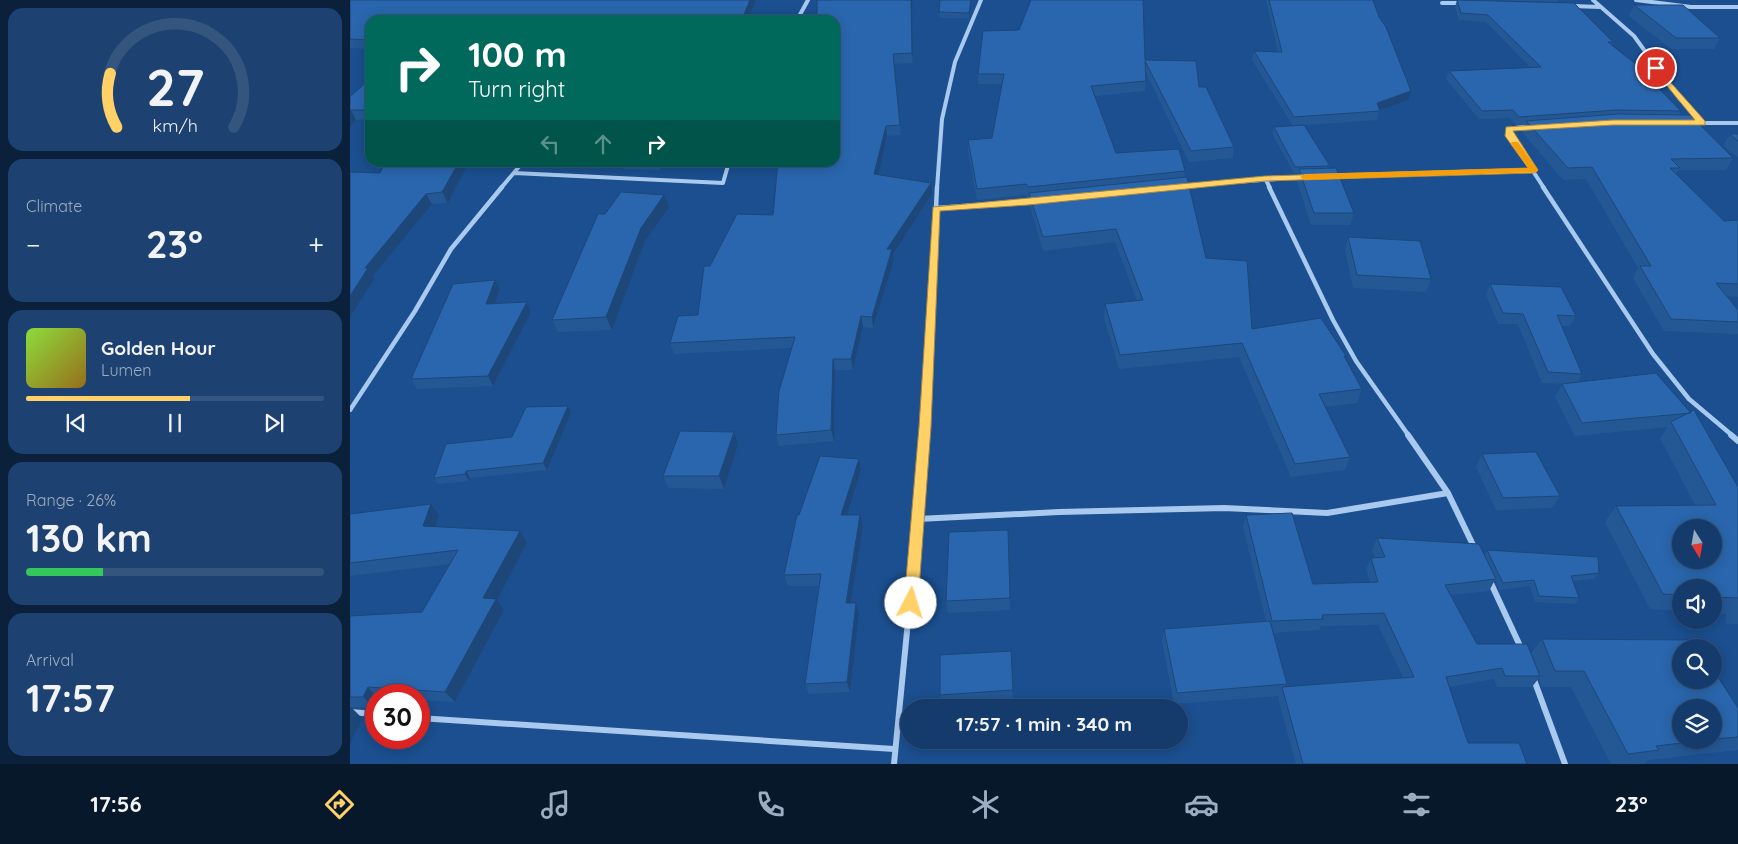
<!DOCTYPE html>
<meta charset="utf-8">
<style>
:root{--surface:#143b6b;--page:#1d4271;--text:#f1f3f6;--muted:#9dadc1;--line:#33557e;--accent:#ffd166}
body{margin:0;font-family:Quicksand,sans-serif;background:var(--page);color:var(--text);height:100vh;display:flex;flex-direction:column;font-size:19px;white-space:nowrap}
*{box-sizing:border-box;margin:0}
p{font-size:16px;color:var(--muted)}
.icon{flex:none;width:28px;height:28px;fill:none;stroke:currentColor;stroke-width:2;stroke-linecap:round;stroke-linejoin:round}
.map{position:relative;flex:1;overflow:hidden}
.sheet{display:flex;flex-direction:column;gap:8px;padding:8px;background:#0b203b;width:350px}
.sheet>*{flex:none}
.banner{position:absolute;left:15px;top:15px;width:475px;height:152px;border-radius:15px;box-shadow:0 2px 12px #0003,0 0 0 1px var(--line);background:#00695c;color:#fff;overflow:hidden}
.needle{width:32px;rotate:169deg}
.buttons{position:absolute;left:1322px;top:519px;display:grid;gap:10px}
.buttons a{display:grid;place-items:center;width:50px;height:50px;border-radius:50%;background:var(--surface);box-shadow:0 2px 12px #0003,0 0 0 1px var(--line);font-size:25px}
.speed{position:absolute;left:15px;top:684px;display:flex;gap:10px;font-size:25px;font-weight:700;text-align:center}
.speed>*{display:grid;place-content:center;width:65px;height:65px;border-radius:50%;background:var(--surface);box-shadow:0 2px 12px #0003,0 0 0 1px var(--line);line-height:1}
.speed .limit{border:8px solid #d22;background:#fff;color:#111}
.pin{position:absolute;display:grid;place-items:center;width:42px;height:42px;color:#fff;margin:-21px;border:2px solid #fff;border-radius:50%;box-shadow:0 1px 5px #0007}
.me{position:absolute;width:55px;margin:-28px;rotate:5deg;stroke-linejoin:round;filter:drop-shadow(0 0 4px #0008)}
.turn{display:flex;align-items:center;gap:18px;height:105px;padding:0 20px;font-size:22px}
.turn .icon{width:65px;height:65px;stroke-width:2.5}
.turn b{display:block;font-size:35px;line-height:42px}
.lanes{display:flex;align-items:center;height:48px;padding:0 20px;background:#0003;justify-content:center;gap:25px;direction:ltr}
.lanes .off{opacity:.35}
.big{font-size:38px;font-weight:800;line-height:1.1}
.sheet .widget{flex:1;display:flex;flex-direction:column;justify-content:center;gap:8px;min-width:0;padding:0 18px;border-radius:15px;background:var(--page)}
.sheet .dial{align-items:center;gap:0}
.dial svg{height:130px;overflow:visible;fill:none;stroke:var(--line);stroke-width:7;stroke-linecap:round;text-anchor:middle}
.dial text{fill:var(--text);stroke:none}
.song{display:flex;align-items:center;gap:15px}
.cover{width:60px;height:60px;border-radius:8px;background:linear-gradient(135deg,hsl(90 70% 55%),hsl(40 70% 35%))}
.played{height:5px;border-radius:2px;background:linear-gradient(90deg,var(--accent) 55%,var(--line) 55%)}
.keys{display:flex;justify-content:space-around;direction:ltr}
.heat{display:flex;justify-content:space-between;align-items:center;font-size:28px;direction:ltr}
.charge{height:8px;border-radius:4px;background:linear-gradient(90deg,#34c759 26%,var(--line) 0)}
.trip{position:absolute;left:550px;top:699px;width:288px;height:50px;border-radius:25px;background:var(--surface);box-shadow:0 2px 12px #0003,0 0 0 1px var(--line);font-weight:800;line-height:50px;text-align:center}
.dock{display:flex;height:80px;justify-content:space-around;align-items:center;background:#08182b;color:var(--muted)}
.dock .icon{width:35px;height:35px}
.dock .current{color:var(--accent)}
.dock b{font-size:22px;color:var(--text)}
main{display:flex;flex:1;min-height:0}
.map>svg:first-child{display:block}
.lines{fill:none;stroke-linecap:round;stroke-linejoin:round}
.street-far2{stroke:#a9c9ee;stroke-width:4}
.street-far1{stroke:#a9c9ee;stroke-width:4.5}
.street{stroke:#a9c9ee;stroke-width:6}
.wall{fill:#245895;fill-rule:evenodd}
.shaded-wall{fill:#1d4779}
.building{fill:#2a66ad;stroke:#1d4779;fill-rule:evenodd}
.route{fill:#ffd166;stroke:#a68842}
.slow{fill:#f59e0b}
</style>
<main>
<section class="sheet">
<div class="widget dial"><svg viewBox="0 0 100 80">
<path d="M14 69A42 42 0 1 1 86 69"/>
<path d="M14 69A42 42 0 0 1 10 36" stroke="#ffd166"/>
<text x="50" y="56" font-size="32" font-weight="700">27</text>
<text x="50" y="72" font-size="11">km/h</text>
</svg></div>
<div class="widget"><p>Climate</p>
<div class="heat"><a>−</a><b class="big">23°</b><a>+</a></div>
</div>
<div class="widget">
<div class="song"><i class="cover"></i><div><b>Golden Hour</b><p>Lumen</p></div></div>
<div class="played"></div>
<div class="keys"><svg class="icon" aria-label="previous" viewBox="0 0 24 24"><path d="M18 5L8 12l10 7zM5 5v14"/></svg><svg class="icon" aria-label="pause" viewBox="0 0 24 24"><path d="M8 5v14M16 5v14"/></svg><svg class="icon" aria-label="next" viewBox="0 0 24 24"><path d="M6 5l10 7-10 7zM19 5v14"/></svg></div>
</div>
<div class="widget"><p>Range · 26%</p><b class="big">130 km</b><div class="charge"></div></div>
<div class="widget"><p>Arrival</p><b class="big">17:57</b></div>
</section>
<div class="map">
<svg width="1388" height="764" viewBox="0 0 1388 764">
<rect width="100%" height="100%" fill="#1b4f8f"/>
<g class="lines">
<path class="street-far2" d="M1243 0 1284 36 1329 98 1352 123
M1286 0 1341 7H1388
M1092 3H1111
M1222 6 1250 7
M447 20 458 0
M1341 123H1388
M1180 126 1158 129 1160 136 1194 188
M164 173 373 183 379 162
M984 176 1184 170
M915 178 920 188
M832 186 953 177
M151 188 173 162
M587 188 592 119 605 62 631 0"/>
<path class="street-far1" d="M587 187 586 208 685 201
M919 187 983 320 1006 361 1059 436
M1193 187 1303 354 1339 399 1383 436
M0 410 65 311 101 249 152 187
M573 436 586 208"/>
<path class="street" d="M1058 435 1098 493 1125 549
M1381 435 1388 441
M568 519 709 512 874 508 977 513 1098 493
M1139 579 1171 648
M1183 677 1215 764
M0 712 26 714
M69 718 544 749
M544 764 568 519 573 435"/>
</g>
<path class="wall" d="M0 0 20 20V49L0 48Z
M467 0H562L563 63 544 64 551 135 537 136 528 175 582 194 543 254 544 259 523 328 513 327 503 370H485L484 441 429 446 426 435 442 348 324 354 320 343 348 315 360 266 423 215 485 162V20Z
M622 0 619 18H590L589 12Z
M916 0H1023L1058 100 1029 110 1027 120 943 126 902 60 904 51 928 52Z
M1107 0 1263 42 1262 45 1331 111 1328 115 1383 158 1376 170H1328L1326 175 1374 221 1388 220V297L1377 296 1388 310V334L1314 331 1283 278 1288 268 1236 179 1213 180 1172 132 1175 124 1166 125 1160 118 1129 119 1096 79 1099 71 1181 68 1136 22 1109 20 1105 7Z
M1122 0H1208L1207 2Z
M1284 5 1370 38 1364 49H1321L1279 16Z
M795 60 849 87 884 147 883 158 839 162 796 73 795 91 744 96 766 153 835 171 834 177 856 258 902 329 996 356 995 359 1012 389 1007 403 975 407 1000 457 995 470 941 477 889 357 769 369 754 318 755 304 787 301 765 242 693 251 680 206 679 198H678L676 195 627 200 618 151V140L642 138 652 84H628V74Z
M20 79V119L6 120 0 127V95H2Z
M924 127 980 166 979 168 1004 213 1000 225H961L947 181 948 173H944L922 134Z
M1380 134H1388V157L1373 146Z
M119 162 98 203 82 204 23 276 25 278 0 317V172L30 173Z
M246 162H315L311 170 275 169 273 164Z
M319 207 295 241 262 330 208 332 202 320 255 214Z
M998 237 1081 279 1076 292 1003 288 995 250Z
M145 280 150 289 145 303 177 302 181 312 143 386 67 389 61 379Z
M1140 284 1226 316 1220 326H1211L1232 374 1228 382 1340 412 1388 487V624H1376V614L1364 613V588H1331V611L1300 609 1255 522 1266 506 1345 505 1310 438 1318 427 1225 436 1205 397 1212 384H1214L1192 383 1168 324H1148L1136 295Z
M221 413 197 470 120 478 119 481 88 484 84 478 162 437Z
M384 432 388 445 374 489 318 488 313 476Z
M1132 454 1210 496 1202 508 1146 510 1126 467Z
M509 459 511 470 498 515 513 526 501 603 509 614 500 692 459 694 455 684 469 586H438L434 575 449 515Z
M0 514 89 516 86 527 177 543 147 600 154 610 105 702 69 700V695H26V704L25 708 0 707V616L72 612 100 564 0 576Z
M896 515 963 584 1020 582 1016 569 1021 558H1025L1022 550 1027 538 1134 556 1137 550 1249 573 1244 579 1223 581 1229 598 1225 604 1185 602 1180 586 1149 590 1145 580 1139 591 1101 595 1127 644 1181 654 1192 639 1388 708V750L1298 760 1294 764H1261L1221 687H1192L1189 678 1182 687H1147L1144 679 1099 687 1118 743 1177 764H946L928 698 929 696 824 704 812 641 814 629 916 621 893 527ZM1028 625 1053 677 936 687 937 684 923 633 969 630 971 626ZM1364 708V740H1331Z
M658 530 660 610 598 613 596 601Z
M661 651 663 702 592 706 590 695Z"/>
<path class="shaded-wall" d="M400 0H406L397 20H393V17Z
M561 0H562L563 63 562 53Z
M621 0H622L619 18V13Z
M1061 91 1058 100 1027 111V103Z
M1 110 6 120 0 127V111Z
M536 126 537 136 526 185 524 174Z
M109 162H119L98 203 92 192Z
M309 162H315L311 170Z
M581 183 582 194 543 254 544 259 523 328 522 317 537 249Z
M76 194 82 204 23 276 25 278 0 317V296L15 268Z
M314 195 319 207 295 241 262 330 256 317 291 228Z
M145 280 150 289 141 314 136 304Z
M177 302 181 312 143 386 138 376Z
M511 316 513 327 503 370 501 359Z
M483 359 485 370 484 441 481 430Z
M218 406 221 413 197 470 193 463Z
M384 432 388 445 374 489 369 476Z
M509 459 511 470 494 526 491 515Z
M116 471 120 478 119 481 115 474Z
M81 504 89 516 82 538 73 526Z
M510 515 513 526 499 614 496 603Z
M170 531 177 543 147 600 154 610 105 702 95 692 133 598Z
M506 603 509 614 500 692 497 682Z
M18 687 26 696V704L25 708 13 697Z
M1 707 12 718 0 744V708Z"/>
<path class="building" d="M0 0H400L393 17V20H20V40L0 39Z
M467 0H561L562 53 543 54 550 125 536 126 524 174 581 183 537 249H542L522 317 511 316 501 359H483L481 430 426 435 429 391 445 337 320 343 328 316 348 315 354 266H360L387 214 423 215 428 162H485V20H467Z
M590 0H621L619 13 589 12Z
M681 0H793L795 60 846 61 849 87H856L884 147 841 151 795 61 796 81 741 86 766 153 829 149 835 171 678 187 676 184 627 189 618 140 642 138 654 74H628L633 31 669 30Z
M919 0H1023L1029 17 1036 27 1061 91 1027 103 1030 111 944 117 904 51 932 52Z
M1107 0 1224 3 1263 42H1258L1283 62 1331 111 1266 110 1169 117 1163 110 1132 111 1099 71 1191 67 1138 15 1111 13Z
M1284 5H1333L1370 38H1326Z
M20 79V110H1L0 111V95H2Z
M1268 114 1340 115 1383 158 1321 159 1330 168H1320L1374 221 1388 220V284L1366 283 1388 310V322L1321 319 1290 266H1301L1242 167 1218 168 1176 121Z
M954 125 980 166 945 167 924 127Z
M1380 134H1388V141Z
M35 162H109L92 192 76 194 15 268H18L0 296V172L30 173Z
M986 168 1004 213H964L949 169Z
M837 177 856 258 897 261 902 329 971 318 996 356H994L1012 389 969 394 1000 457 945 464 892 343 770 355 755 304 793 300 766 229 693 237 679 193Z
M271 192 314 195 291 228 256 317 202 320 248 214H255Z
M998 237 1070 241 1081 279 1007 275Z
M145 280 136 304 177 302 138 376 61 379 103 284Z
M1140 284 1211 287 1226 316 1207 315 1232 374 1198 372 1173 314 1153 313Z
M1306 373 1341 413 1232 423 1212 384Z
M218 406 193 463 116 471 115 474 84 478 96 444 162 437 176 407Z
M1344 410 1388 487V598L1364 597V588H1331V595L1313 594 1266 506 1366 505 1321 422ZM1331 528H1364V560H1331Z
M330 431 384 432 369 476H313Z
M1186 452 1210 496 1153 498 1132 454Z
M470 456 509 459 491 515H510L496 603H506L497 682 455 684 471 574 434 575 447 515H449Z
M81 504 73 526 170 531 133 598 146 599 95 692 18 687 13 697H0V616L72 612 108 550 0 563V514Z
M942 513 963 584 1028 582 1021 558 1035 557 1027 538 1129 544 1146 579 1095 585 1127 644H1177L1190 676H1155L1152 668 1096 677 1118 743H1169L1177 764H953L932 687 1064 677 1034 613 972 615 973 619 922 621 896 515Z
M658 530 660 598 596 601 599 532Z
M1137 550 1248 557 1249 573 1221 576 1229 598 1189 596 1184 580 1153 583Z
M920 621 937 684 827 693 814 629Z
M1192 639 1343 640 1349 648H1331V680H1364V671L1388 708V737L1364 739V708H1331V740H1357L1306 746 1309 750 1278 754 1234 671H1205Z
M661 651 663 690 590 695V655Z"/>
<path class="route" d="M1306 66 1355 121V125H1263L1163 131 1188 170 1184 173 915 181 678 205 590 211 581 427 568 603 566 607 561 609 556 607 554 603 569 427 583 207 915 176 1178 168 1155 136 1156 127 1263 120H1345L1304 70 1302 68Z"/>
<path class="slow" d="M1162 142H1168L1188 170 1187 172 955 180 950 177 955 174 1178 168 1161 143Z"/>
</svg>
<div class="buttons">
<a><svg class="needle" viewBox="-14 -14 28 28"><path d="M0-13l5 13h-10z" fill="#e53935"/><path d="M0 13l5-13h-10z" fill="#9dadc1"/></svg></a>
<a><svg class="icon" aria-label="sound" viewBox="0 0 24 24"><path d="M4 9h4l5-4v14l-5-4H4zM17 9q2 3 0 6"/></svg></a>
<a><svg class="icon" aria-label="search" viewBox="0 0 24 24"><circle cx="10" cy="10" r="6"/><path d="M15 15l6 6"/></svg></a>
<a><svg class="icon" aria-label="layers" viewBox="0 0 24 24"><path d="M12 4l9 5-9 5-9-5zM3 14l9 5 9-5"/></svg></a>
</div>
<div class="speed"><div class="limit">30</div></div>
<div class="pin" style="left:1306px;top:68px;background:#d93025"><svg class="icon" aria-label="arrive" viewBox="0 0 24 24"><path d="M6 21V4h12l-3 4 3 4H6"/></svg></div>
<svg class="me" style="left:561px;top:603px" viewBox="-20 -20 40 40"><circle r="19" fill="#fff"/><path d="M0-13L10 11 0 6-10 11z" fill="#ffd166"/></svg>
<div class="trip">17:57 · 1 min · 340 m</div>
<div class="banner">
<div class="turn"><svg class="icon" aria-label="right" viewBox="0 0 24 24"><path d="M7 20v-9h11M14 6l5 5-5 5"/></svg><div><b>100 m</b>Turn right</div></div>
<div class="lanes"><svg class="icon off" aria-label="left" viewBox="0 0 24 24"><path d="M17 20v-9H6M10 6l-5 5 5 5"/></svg><svg class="icon off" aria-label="ahead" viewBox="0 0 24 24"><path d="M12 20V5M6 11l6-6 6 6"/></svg><svg class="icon" aria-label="right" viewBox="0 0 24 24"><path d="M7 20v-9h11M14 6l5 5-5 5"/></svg></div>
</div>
</div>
</main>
<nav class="dock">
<b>17:56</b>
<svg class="icon current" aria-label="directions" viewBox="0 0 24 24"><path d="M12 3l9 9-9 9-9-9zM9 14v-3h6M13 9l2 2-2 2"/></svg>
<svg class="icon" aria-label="music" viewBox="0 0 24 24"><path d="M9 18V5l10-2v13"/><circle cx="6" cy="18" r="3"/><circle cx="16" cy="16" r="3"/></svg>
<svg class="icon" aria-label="phone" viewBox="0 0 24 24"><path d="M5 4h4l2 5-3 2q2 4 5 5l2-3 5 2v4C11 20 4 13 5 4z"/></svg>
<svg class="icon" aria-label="climate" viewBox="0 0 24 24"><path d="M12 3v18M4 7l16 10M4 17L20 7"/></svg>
<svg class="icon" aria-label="car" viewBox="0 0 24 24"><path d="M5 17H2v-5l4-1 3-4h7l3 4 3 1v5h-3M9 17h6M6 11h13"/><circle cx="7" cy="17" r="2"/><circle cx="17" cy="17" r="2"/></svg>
<svg class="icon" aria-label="filters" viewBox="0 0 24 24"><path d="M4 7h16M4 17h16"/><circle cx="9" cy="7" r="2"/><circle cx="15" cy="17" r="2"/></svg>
<b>23°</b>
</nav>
